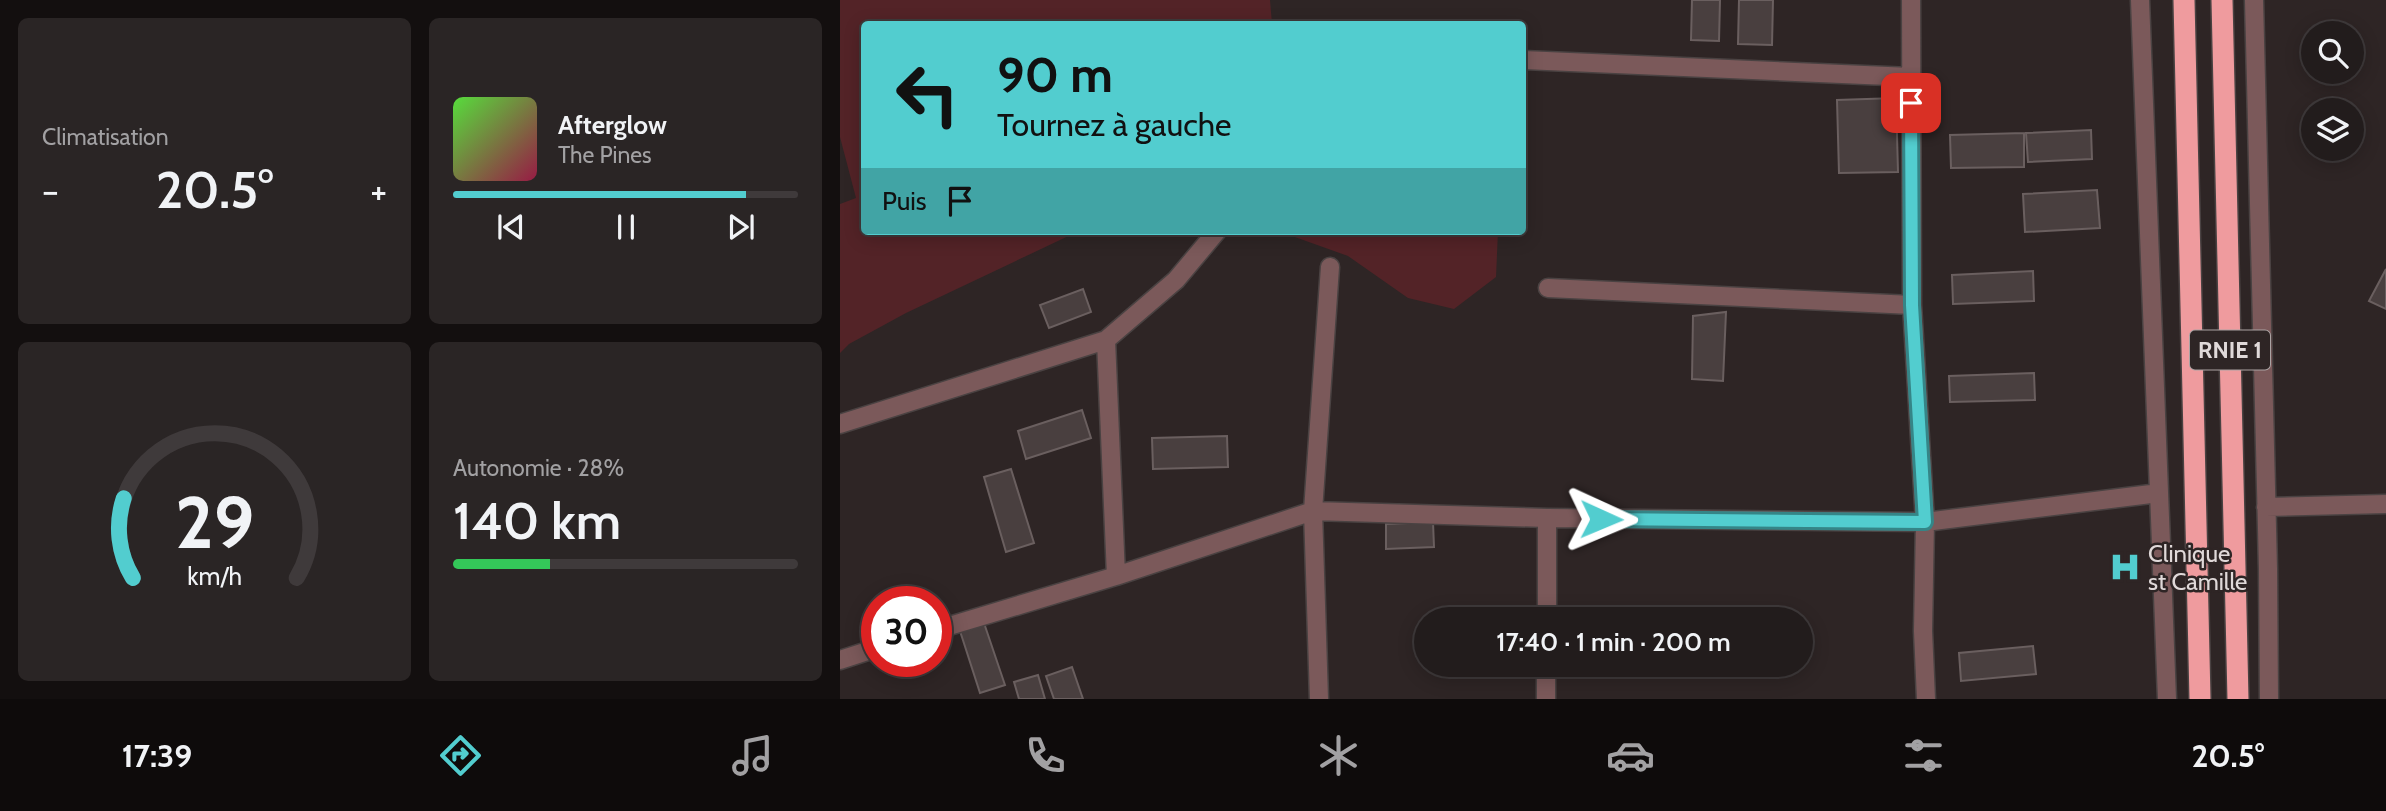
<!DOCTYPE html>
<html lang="fr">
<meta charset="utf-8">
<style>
:root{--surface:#221c1c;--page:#2a2525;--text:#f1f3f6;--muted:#a2a1a3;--line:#3f3a3b;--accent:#52cdcf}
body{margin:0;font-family:Cabin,sans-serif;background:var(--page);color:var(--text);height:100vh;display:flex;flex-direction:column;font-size:26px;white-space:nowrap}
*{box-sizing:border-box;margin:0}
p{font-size:23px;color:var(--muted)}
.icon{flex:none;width:38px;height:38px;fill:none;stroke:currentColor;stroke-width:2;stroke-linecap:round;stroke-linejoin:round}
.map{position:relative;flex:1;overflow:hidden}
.sheet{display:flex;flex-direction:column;gap:18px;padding:18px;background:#130f0f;width:840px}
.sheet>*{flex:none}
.guide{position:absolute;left:21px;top:21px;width:665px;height:214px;border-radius:7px;box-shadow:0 4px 18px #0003,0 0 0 2px var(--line);background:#52cdcf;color:#111;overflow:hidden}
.fabs{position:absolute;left:1461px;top:21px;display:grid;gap:14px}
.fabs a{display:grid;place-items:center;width:63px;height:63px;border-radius:50%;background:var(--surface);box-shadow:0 4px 18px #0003,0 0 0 2px var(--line);font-size:35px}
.speed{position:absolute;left:21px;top:586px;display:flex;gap:14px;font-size:35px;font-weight:700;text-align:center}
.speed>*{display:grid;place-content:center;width:91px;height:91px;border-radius:50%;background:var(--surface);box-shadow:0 4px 18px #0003,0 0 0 2px var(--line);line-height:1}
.speed .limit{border:10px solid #d22;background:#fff;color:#111}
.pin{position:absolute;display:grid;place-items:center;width:60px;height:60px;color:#fff;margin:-30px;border-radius:14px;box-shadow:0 4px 10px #0006}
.me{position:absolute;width:77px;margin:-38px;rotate:91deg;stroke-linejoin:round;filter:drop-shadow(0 0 5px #0008)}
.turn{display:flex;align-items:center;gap:24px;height:147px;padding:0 21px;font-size:32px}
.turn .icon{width:91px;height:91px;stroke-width:2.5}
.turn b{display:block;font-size:49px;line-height:60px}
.then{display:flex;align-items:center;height:66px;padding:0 21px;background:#0003;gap:14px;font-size:26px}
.big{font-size:52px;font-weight:600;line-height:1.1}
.sheet .widget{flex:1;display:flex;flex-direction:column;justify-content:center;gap:10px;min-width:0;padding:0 24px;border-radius:10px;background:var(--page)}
.sheet .dial{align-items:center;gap:0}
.dial svg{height:182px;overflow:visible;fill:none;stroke:var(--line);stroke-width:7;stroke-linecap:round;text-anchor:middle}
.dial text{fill:var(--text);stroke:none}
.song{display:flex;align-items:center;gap:21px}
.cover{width:84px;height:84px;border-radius:10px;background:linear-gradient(135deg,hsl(110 70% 55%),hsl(340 70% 35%))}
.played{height:7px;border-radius:4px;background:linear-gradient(90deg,var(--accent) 85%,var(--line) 85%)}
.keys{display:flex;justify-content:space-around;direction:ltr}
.heat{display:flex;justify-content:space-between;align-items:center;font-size:38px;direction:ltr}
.charge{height:10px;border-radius:5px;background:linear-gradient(90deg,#34c759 28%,var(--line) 0)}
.sheet .tiles{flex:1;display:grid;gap:18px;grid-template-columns:repeat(2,1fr)}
.trip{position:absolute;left:574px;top:607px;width:399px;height:70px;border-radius:35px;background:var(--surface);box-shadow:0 4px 18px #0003,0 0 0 2px var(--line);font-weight:600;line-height:70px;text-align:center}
.tabs{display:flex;height:112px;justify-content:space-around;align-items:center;background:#0e0b0b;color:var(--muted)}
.tabs .icon{width:49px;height:49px}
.tabs .on{color:var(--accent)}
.tabs b{font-size:32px;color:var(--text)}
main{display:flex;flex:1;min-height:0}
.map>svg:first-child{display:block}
.green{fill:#532327}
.building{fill:#493f3f;stroke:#6a5f5f;stroke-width:2}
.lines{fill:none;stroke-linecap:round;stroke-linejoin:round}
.street-casing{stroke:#4a4242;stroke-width:21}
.highway-casing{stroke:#4a4242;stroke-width:24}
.street{stroke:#7b595a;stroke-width:18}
.highway{stroke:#ef9b9e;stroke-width:21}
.route-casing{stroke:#358587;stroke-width:18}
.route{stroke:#52cdcf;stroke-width:12}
.labels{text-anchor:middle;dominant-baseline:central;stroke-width:5;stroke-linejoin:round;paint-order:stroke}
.shield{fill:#2e2525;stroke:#aba3a3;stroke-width:2}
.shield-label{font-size:23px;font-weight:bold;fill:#e0d9d9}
.poi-label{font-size:24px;fill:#e0d9d9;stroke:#2e2525;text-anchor:start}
</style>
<main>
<section class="sheet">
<div class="tiles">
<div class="widget"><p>Climatisation</p>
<div class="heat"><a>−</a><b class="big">20.5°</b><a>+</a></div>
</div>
<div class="widget">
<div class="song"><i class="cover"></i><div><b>Afterglow</b><p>The Pines</p></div></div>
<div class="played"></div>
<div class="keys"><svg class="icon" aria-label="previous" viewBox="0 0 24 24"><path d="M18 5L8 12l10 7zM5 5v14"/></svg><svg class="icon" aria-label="pause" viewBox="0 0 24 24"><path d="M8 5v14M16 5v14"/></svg><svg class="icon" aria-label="next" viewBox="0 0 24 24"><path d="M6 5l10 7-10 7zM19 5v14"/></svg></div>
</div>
<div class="widget dial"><svg viewBox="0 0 100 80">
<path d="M14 69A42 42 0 1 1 86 69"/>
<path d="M14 69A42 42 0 0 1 10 34" stroke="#52cdcf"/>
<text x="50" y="56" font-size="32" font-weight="700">29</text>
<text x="50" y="72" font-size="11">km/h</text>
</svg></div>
<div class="widget"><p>Autonomie · 28%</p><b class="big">140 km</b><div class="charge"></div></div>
</div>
</section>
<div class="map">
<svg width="1546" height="699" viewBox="0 0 1546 699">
<rect width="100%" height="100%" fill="#2e2525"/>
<path class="green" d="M0 0H430L432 24H24V231H239L66 313 9 344 0 353V204L16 198 0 137Z
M438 231H658L656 277 614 309 568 298 508 256Z"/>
<path class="building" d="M852 0H880L879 41 851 40Z
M899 0H933L932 45 898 44Z
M1056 98 1058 172 999 173 997 100Z
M1251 130 1252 159 1188 162 1186 133Z
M1184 133V167L1111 168 1110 135Z
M1257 190 1260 228 1185 232 1183 194Z
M1546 269V309L1529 301Z
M1193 271 1194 301 1113 304 1112 275Z
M243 289 251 312 209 328 200 305Z
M886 312 883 381 852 379 853 316Z
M1194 373 1195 400 1110 402 1109 376Z
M242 410 251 438 186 459 178 431Z
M387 436 388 467 313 469 312 438Z
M171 469 194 543 166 552 144 477Z
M593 522 594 547 546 549V524Z
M144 623 165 685 140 693 120 631Z
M1193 646 1196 674 1121 681 1119 653Z
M232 667 243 699H214L206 676Z
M198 675 205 699H179L174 682Z"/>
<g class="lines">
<defs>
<path id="street" d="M1071 0 1072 305 1085 522 1083 631 1086 699
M1300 0 1327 699
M1414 0 1428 569 1429 699
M682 60 1071 77
M708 288 1072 305
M266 340 276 576
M0 424 266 340 336 280 377 231
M1426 507 1546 504
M707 620V518
M96 630 276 576 473 511 707 518 1085 522 1319 493
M0 660 37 648
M479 699 473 511 490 267
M706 699V665"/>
<path id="highway" d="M1344 0 1360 699
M1382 0 1398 699"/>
</defs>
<use href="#street" class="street-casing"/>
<use href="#highway" class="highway-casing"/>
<use href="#street" class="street"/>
<use href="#highway" class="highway"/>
</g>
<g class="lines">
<defs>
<path id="route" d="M761 519 1085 522 1072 305 1071 103"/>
</defs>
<use href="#route" class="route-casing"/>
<use href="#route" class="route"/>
</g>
<defs>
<symbol id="hospital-bare" viewBox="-9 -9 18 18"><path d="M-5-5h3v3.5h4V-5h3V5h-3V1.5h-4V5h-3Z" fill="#52cdcf" stroke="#2e2525" stroke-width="2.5" paint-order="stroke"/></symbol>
</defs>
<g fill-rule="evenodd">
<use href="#hospital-bare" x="1263" y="545" width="44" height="44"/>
</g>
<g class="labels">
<rect class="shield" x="1350" y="330.5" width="80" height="39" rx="5"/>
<g class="shield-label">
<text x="1390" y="350">RNIE 1</text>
</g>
<g class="poi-label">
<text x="1308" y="553">Clinique<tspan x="1308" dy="28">st Camille</tspan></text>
</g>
</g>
</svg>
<div class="fabs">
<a><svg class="icon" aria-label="search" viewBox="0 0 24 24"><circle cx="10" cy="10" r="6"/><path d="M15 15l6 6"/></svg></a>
<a><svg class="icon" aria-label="layers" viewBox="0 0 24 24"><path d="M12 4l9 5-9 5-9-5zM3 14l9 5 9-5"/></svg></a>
</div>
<div class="speed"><div class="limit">30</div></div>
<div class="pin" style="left:1071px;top:103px;background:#d93025"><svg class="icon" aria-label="arrive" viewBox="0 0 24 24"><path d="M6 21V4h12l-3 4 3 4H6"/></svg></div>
<svg class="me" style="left:761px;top:519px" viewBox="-20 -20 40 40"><path d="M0-17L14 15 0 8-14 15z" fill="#52cdcf" stroke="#fff" stroke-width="4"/></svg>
<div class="trip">17:40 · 1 min · 200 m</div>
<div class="guide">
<div class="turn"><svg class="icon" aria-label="left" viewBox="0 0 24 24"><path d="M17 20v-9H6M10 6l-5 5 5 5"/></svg><div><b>90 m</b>Tournez à gauche</div></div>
<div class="then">Puis<svg class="icon" aria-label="arrive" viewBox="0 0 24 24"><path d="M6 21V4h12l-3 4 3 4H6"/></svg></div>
</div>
</div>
</main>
<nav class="tabs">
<b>17:39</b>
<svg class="icon on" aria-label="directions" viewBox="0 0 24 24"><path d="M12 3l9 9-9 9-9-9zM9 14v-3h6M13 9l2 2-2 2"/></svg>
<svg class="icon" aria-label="music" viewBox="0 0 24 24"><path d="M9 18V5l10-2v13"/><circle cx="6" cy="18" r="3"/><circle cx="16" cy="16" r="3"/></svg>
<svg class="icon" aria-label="phone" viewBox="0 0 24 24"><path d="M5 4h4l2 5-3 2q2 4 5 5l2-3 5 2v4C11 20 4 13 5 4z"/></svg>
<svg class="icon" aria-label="climate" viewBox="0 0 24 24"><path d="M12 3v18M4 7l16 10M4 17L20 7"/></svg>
<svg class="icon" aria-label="car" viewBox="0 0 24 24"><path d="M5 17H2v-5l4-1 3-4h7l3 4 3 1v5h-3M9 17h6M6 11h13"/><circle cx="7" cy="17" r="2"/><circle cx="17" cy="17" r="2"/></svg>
<svg class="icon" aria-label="filters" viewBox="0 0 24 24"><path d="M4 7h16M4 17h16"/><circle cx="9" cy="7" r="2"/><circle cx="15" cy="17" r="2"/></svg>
<b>20.5°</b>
</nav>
